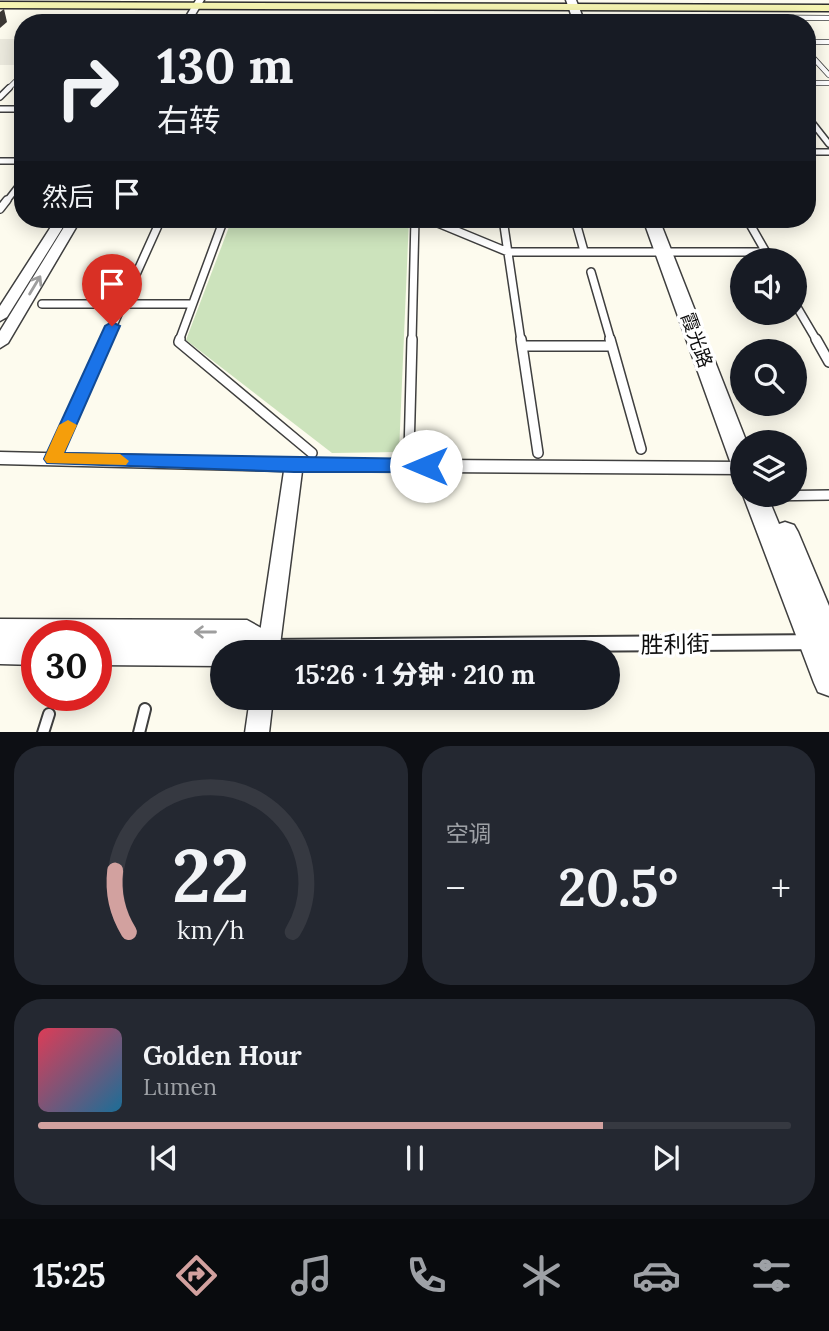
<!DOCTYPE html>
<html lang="zh">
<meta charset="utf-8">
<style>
:root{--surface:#171b24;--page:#242831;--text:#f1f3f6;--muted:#9ea1a6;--line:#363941;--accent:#d2a19f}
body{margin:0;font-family:Lora,"Noto Sans SC",serif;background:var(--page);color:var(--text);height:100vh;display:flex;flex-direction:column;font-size:26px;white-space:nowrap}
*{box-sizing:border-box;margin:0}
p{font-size:23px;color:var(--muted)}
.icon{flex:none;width:38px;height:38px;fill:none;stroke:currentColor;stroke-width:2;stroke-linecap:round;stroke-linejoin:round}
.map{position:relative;height:732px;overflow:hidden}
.details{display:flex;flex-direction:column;gap:14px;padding:14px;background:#0d0f14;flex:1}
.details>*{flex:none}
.hud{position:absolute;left:14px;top:14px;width:802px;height:214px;border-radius:28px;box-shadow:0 4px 18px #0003;background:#171b24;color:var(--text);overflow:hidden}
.controls{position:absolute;left:730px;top:248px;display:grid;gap:14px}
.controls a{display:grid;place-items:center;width:77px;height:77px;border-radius:50%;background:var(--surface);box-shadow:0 4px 18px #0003;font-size:35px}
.speed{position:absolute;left:21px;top:620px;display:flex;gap:14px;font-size:35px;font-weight:700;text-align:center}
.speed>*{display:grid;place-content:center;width:91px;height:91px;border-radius:50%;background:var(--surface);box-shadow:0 4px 18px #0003;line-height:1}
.speed .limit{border:10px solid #d22;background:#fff;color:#111}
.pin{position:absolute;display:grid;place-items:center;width:60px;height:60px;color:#fff;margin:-72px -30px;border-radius:50% 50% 50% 0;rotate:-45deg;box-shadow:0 0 7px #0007}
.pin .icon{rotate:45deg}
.me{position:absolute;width:77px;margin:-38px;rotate:270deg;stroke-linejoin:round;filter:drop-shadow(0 0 5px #0008)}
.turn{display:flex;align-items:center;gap:24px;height:147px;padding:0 28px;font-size:32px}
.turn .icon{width:91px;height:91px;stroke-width:2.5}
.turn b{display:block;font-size:49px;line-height:60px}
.then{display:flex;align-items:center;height:66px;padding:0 28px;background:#0003;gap:14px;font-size:26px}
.big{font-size:52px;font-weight:800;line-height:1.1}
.details .card{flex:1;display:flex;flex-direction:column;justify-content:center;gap:10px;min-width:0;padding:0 24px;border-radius:28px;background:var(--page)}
.details .dial{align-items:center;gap:0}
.dial svg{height:182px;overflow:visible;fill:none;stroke:var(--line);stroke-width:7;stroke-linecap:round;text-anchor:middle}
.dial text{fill:var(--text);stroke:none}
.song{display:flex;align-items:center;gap:21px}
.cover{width:84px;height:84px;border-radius:10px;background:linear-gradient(135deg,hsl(350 70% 55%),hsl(200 70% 35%))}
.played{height:7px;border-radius:4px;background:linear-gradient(90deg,var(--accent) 75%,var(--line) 75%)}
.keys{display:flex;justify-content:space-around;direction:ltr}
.heat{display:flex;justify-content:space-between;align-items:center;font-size:38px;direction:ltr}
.details .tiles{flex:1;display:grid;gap:14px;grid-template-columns:1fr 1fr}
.card:last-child{grid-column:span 2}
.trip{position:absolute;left:210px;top:640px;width:410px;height:70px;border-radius:35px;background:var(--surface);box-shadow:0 4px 18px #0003;font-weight:800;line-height:70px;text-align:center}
.tabs{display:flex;height:112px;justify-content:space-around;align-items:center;background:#090b0e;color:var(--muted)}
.tabs .icon{width:49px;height:49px}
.tabs .on{color:var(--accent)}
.tabs b{font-size:32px;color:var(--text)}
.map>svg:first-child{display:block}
.green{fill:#cce3bc}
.plaza{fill:#eceade}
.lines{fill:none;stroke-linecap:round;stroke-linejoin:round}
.service-far4-casing{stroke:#3f3f3f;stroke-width:6}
.service-far3-casing{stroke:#3f3f3f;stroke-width:8}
.service-far2-casing{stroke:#3f3f3f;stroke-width:10}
.service-far1-casing{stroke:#3f3f3f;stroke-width:12}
.service-casing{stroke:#3f3f3f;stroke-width:14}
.pedestrian-casing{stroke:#3f3f3f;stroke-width:4}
.minor-casing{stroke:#3f3f3f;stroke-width:3}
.tertiary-casing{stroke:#3f3f3f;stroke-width:3}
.secondary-casing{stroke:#2e2e2e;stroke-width:3}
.service-far4{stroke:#fff;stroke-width:4.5}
.service-far3{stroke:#fff;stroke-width:5}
.service-far2{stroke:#fff;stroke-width:7}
.service-far1{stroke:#fff;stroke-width:9}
.service{stroke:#fff;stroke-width:10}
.pedestrian{fill:#fff;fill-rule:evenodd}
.minor{fill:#fff;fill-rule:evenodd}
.tertiary{fill:#fff;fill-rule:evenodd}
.secondary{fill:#f5f4b1;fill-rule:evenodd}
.shaded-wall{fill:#3b3734}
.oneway{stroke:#9e9e9e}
.route{fill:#1a73e8;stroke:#114b97;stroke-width:2}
.slow{fill:#f59e0b}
.labels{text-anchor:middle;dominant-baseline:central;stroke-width:7;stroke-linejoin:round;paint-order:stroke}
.street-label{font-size:19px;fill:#0c0c0c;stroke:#fff}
.near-street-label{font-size:23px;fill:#0c0c0c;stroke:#fff}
</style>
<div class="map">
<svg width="829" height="733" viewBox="0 0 829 733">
<rect width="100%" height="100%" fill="#fdfbee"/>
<path class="green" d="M232 219H409L399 452 332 453 186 340Z"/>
<path class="plaza" d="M0 39H23V65H0Z"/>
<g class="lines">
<defs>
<path id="service-far4" d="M690 17 829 18
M807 42H829
M807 51 829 75
M807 83H829
M7 90 23 74"/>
<path id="service-far3" d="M0 97 9 88
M0 109H23
M807 116 829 144
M807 152H829
M0 161H23
M6 202 23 180"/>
<path id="service-far2" d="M0 209 7 200
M428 219 508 252H765
M503 219 521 341
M575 219 584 251
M747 219 771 261
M591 272 611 341
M794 302 817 341
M42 304H192
M106 341 161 219
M179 341 224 219
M412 341 415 219"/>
<path id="service-far1" d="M180 339 179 342 312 453
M521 339 538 453
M610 339 641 449
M816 339 829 362
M522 346H612
M409 453 412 339
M53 459 107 339
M759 496 829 495"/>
<path id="service" d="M43 733 49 714
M139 733 145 709"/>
<path id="pedestrian" d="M829 635V649L265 653 260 647 263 642 269 640Z"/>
<path id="minor" d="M196 0H204L190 23H182Z
M56 219H68L7 317 0 321V306Z
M69 219H81L8 343 0 348V331Z
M0 452 294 459 742 462V474L302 471 279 653H257L284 471 0 464Z
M250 698H273L269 733H245Z"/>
<path id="tertiary" d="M566 0H576L585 23H574Z
M643 219H659L747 443H742V469L734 467 730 461Z
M743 495H767L779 524 785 522 794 525 798 532 829 606V696L818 692 814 683Z
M0 619 247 620 279 638 284 647 281 653H255L242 644H228L232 645 236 653H222V666L96 665V635H37V665L0 664Z"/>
<path id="secondary" d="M0 2 829 5V11L0 8Z"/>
</defs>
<use href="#service-far4" class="service-far4-casing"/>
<use href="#service-far3" class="service-far3-casing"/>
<use href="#service-far2" class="service-far2-casing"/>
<use href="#service-far1" class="service-far1-casing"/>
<use href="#service" class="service-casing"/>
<use href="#pedestrian" class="pedestrian-casing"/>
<use href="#minor" class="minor-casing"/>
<use href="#tertiary" class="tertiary-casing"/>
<use href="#secondary" class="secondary-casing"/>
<use href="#service-far4" class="service-far4"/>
<use href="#service-far3" class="service-far3"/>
<use href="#service-far2" class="service-far2"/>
<use href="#service-far1" class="service-far1"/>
<use href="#service" class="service"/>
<use href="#pedestrian" class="pedestrian"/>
<use href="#minor" class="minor"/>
<use href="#tertiary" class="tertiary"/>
<use href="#secondary" class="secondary"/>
</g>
<path class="shaded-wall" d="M4 9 7 22 0 28V12Z"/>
<defs><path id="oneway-shaft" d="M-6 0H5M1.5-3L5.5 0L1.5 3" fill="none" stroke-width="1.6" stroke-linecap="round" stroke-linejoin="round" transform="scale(1.75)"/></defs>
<g class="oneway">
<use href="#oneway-shaft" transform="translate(35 285) rotate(-59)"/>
<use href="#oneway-shaft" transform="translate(205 632) rotate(-180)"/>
</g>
<path class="route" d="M112 322 120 326 64 453 426 459 433 461 435 466 433 470 426 472H294L47 463 44 459 105 326Z"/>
<path class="slow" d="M68 420 77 425 64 453 120 454 129 461 126 465 47 463 44 459 59 425Z"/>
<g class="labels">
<g class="street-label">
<text transform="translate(697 340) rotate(70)">霞光路</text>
</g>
<g class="near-street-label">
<text transform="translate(675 644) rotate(-1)">胜利街</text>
</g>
</g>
</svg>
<div class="controls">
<a><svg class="icon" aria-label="sound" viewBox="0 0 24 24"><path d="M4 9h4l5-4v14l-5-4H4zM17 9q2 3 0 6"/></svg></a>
<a><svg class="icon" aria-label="search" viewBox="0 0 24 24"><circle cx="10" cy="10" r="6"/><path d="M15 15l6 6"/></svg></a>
<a><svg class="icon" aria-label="layers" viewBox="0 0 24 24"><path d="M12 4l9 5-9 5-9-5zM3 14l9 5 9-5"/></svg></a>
</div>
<div class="speed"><div class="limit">30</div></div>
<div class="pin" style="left:112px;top:326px;background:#d93025"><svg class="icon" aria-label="arrive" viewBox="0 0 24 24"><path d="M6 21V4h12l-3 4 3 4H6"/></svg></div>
<svg class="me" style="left:426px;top:466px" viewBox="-20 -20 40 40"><circle r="19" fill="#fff"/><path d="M0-13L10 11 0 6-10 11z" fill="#1a73e8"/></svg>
<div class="trip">15:26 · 1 分钟 · 210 m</div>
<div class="hud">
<div class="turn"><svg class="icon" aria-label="right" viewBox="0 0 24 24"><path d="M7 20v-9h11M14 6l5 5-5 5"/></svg><div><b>130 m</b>右转</div></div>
<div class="then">然后<svg class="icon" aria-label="arrive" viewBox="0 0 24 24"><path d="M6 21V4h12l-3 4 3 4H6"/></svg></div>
</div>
</div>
<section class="details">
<div class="tiles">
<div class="card dial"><svg viewBox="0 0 100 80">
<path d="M14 69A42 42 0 1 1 86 69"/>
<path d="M14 69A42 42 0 0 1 8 42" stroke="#d2a19f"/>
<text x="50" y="56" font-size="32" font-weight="700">22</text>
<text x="50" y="72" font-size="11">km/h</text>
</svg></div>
<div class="card"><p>空调</p>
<div class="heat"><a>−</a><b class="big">20.5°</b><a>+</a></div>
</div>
<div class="card">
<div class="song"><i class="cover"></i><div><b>Golden Hour</b><p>Lumen</p></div></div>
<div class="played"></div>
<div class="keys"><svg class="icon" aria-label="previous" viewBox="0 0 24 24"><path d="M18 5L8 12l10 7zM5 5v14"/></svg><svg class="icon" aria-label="pause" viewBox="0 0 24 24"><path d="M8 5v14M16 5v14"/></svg><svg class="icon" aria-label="next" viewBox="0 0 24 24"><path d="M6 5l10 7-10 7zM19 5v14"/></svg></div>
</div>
</div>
</section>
<nav class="tabs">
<b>15:25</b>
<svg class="icon on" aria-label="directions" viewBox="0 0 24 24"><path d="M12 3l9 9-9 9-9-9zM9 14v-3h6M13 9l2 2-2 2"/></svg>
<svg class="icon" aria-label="music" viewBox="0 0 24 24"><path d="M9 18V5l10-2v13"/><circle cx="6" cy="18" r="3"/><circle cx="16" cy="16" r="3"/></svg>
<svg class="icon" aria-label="phone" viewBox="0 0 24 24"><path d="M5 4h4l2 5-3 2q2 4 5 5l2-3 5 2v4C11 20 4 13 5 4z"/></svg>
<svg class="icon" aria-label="climate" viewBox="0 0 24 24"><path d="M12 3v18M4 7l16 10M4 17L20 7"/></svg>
<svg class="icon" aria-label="car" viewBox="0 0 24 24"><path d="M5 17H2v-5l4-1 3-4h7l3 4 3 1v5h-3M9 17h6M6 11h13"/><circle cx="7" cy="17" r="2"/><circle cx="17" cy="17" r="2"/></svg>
<svg class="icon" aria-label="filters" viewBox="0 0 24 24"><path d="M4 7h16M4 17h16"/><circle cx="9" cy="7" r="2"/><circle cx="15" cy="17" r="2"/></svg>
</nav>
